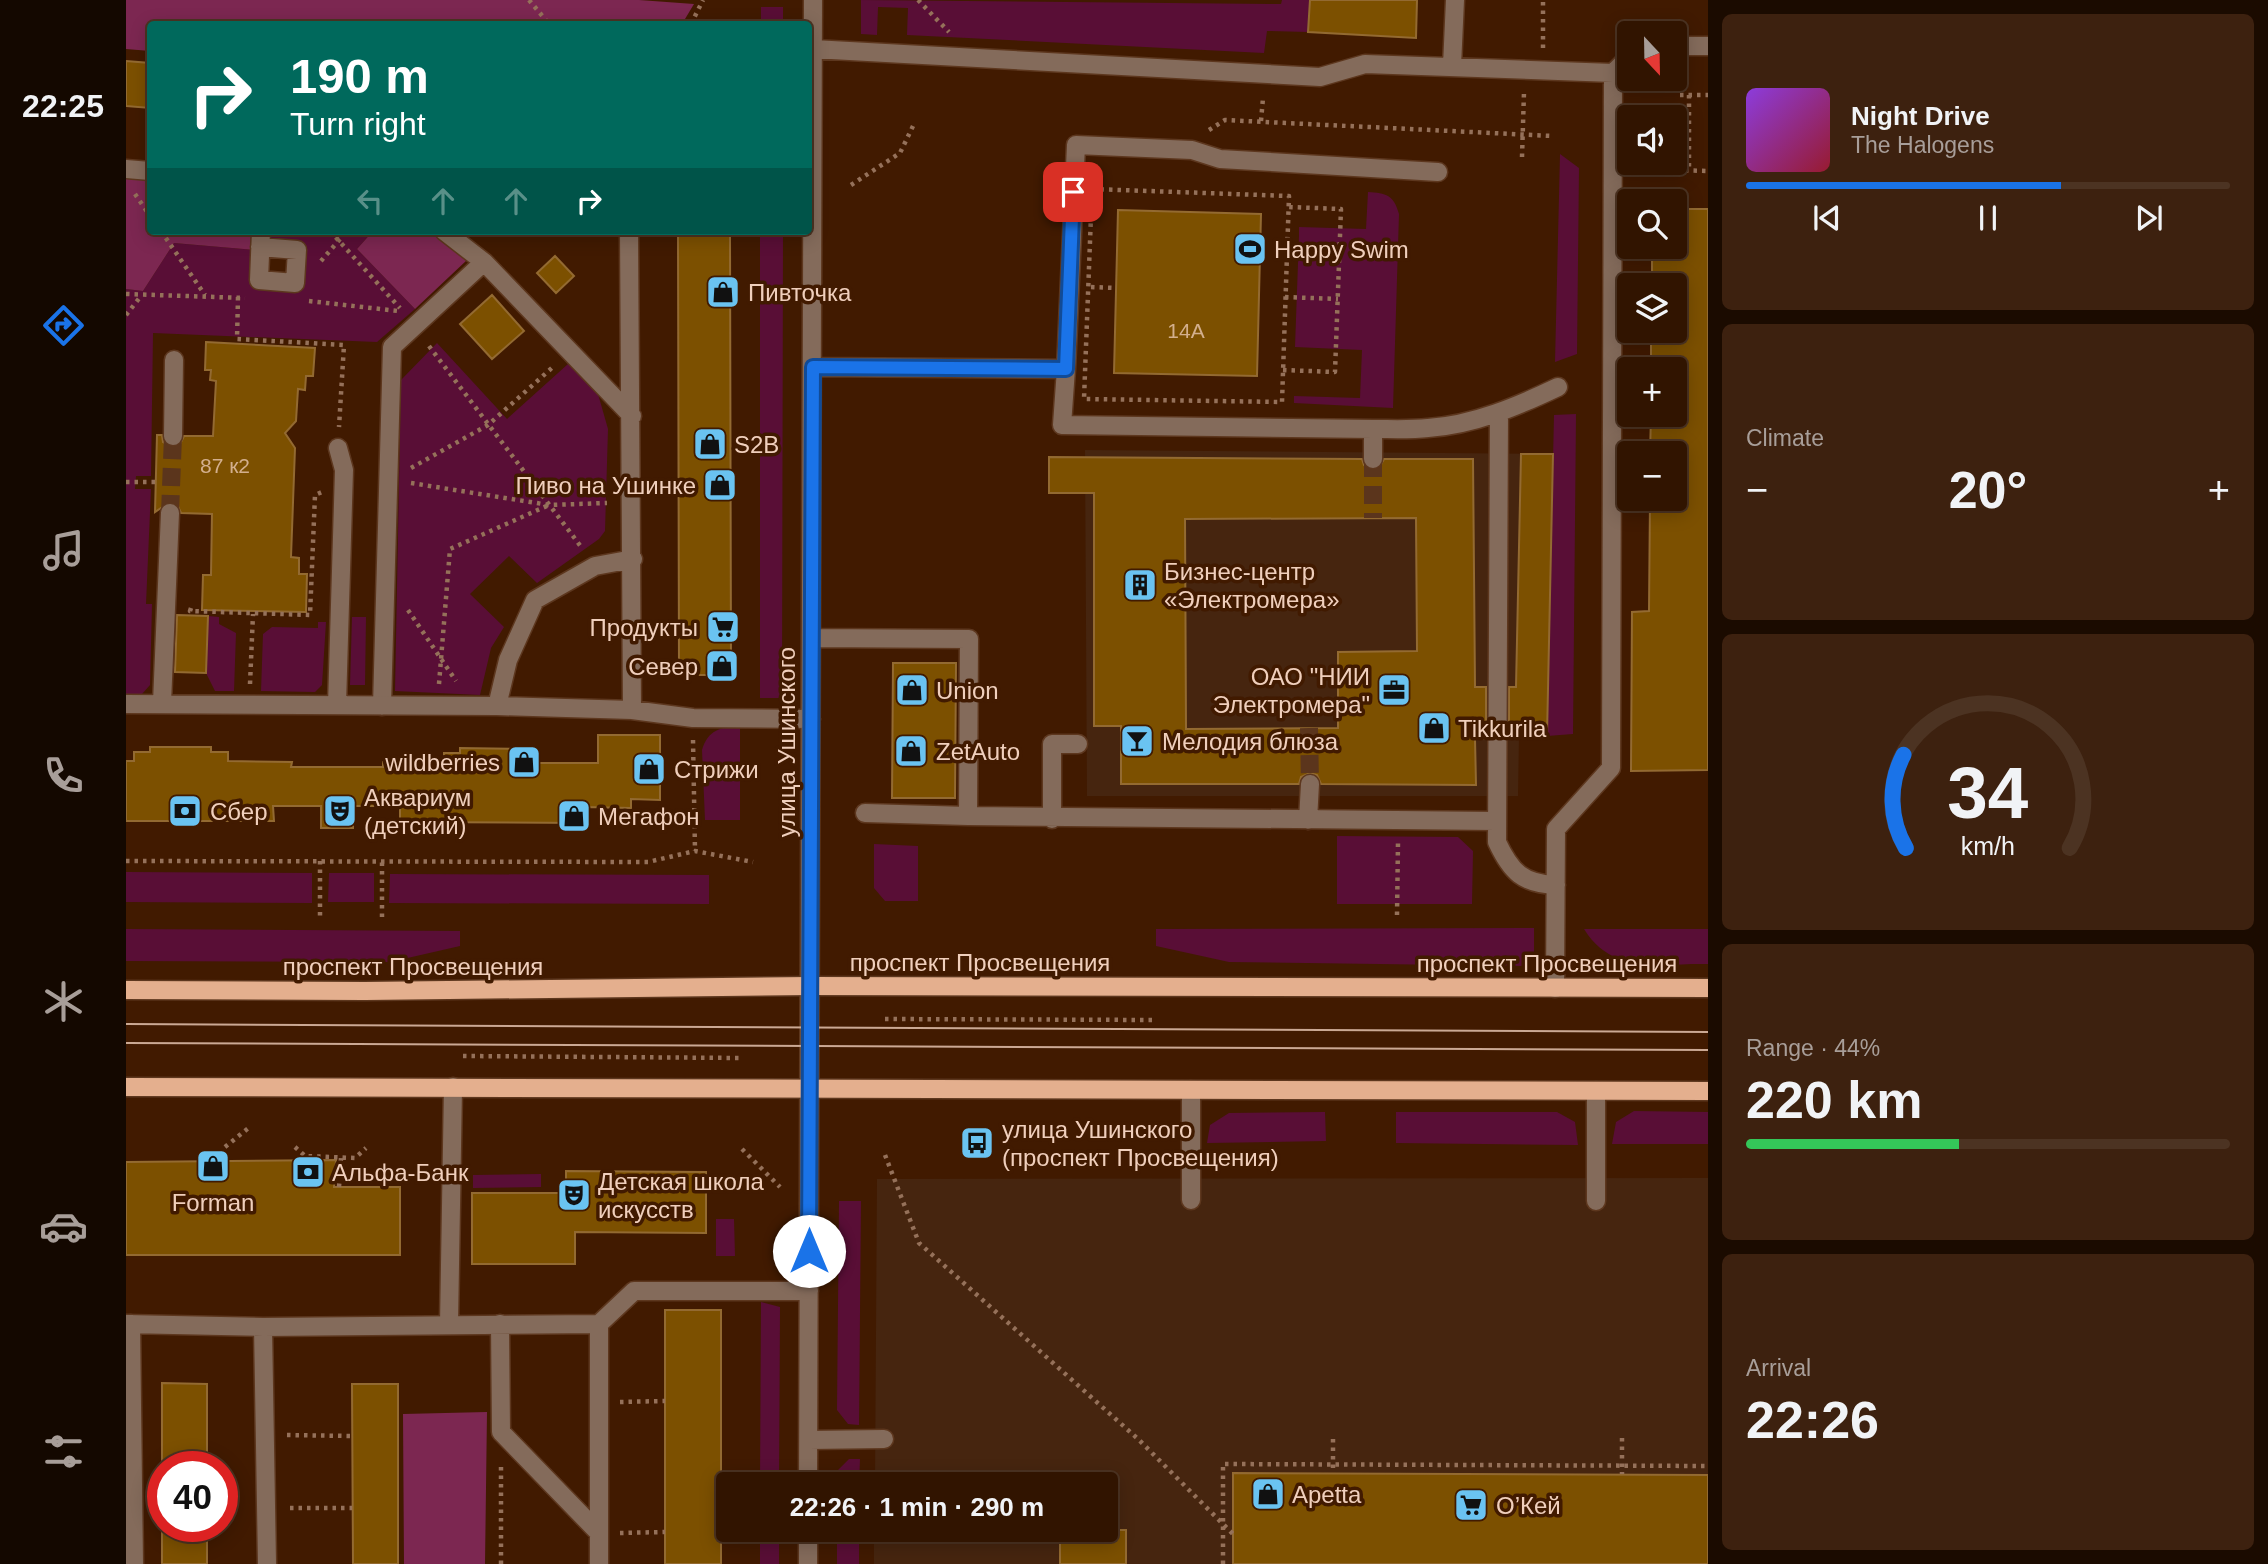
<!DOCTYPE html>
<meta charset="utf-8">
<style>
:root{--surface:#311400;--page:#3d210f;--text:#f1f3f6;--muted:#a89e99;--line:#4c3322;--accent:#1a73e8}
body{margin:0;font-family:Arial,sans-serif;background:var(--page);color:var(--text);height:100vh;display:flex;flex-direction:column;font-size:26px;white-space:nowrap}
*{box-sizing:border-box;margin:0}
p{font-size:23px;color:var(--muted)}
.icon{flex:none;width:38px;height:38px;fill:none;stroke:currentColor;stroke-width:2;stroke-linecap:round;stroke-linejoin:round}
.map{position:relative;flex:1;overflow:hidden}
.side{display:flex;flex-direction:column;gap:14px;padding:14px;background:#1b0b00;width:560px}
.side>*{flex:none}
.hud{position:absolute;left:21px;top:21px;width:665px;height:214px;border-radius:7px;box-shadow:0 4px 18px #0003,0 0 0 2px var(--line);background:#00695c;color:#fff;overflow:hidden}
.needle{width:46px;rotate:158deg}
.tools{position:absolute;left:1491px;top:21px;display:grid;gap:14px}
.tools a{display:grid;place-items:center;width:70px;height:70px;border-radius:7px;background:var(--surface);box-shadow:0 4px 18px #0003,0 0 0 2px var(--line);font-size:35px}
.speed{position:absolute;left:21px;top:1451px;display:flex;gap:14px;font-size:35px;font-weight:700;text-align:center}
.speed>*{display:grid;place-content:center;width:91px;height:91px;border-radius:50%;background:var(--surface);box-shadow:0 4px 18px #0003,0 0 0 2px var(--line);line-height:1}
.speed .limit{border:10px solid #d22;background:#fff;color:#111}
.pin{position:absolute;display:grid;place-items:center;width:60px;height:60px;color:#fff;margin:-30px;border-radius:14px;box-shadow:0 4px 10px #0006}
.me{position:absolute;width:77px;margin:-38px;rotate:0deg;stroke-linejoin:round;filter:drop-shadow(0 0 5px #0008)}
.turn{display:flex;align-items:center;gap:24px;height:147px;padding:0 28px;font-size:32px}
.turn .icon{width:91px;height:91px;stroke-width:2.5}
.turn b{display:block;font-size:49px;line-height:60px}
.lanes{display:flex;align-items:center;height:66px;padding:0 28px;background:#0003;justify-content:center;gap:35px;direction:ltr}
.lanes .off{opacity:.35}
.big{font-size:52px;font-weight:700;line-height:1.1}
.side .tile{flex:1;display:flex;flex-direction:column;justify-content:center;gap:10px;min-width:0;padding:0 24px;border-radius:10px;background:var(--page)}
.side .dial{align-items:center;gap:0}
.dial svg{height:182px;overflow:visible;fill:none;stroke:var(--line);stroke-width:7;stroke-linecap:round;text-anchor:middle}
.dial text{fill:var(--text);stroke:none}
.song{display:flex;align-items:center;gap:21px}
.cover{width:84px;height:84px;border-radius:10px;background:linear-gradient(135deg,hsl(270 70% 55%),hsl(350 70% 35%))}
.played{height:7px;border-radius:4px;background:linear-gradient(90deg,var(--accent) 65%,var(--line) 65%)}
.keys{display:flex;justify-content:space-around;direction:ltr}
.heat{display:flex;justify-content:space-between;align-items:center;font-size:38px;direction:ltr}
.charge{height:10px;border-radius:5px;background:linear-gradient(90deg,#34c759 44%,var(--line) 0)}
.trip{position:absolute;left:590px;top:1472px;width:402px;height:70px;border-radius:7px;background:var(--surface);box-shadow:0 4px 18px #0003,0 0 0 2px var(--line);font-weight:700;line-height:70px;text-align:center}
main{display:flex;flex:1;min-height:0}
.tabs{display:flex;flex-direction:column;width:126px;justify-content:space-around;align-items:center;background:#140800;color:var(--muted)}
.tabs .icon{width:49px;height:49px}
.tabs .selected{color:var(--accent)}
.tabs b{font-size:32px;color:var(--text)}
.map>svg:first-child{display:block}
.built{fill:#46250f}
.green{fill:#590e36}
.forest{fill:#7c2751}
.building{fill:#7c5000;stroke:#936a31;stroke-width:2;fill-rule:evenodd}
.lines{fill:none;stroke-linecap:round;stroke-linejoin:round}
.minor-tunnel{stroke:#5b351c;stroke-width:18;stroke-dasharray:18 9;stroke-linecap:butt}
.minor-casing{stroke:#5d371e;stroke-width:21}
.major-casing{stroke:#5d371e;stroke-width:21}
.path{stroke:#95715a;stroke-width:4.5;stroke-dasharray:3.5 5;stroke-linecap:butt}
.minor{stroke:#846b5b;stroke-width:18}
.major{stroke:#e4af8e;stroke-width:18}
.tram{stroke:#cba994;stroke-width:2}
.route-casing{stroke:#114b97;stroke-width:18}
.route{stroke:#1a73e8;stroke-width:12}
.labels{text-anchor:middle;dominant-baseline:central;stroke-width:7;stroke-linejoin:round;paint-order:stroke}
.number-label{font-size:21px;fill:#d3af8d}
.poi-label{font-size:24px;fill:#f0cfbc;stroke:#411a00;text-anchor:start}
.street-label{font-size:24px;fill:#f0cfbc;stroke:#411a00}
</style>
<main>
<nav class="tabs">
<b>22:25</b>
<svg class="icon selected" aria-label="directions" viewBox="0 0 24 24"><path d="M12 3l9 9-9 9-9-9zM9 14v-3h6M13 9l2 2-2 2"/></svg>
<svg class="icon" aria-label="music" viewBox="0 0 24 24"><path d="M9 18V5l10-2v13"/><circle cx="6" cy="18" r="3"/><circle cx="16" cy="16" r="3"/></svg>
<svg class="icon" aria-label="phone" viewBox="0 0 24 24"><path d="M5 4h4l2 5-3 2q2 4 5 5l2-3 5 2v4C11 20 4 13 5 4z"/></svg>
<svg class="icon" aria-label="climate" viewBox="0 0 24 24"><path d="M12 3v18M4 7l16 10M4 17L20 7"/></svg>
<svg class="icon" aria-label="car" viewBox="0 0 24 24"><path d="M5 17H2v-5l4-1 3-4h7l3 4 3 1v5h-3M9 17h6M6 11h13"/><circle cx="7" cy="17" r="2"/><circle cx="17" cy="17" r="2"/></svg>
<svg class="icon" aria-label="filters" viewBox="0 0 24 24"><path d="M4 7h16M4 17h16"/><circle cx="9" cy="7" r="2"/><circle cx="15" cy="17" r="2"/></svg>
</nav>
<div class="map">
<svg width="1582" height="1564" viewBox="0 0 1582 1564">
<rect width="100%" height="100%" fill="#411a00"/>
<path class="built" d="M959 450 1427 454 1421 736H1393L1392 796H961Z
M1582 1178V1564H748V1530H980V1484H749L751 1179Z"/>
<path class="green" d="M735 0 1155 4 1156 0H1184L1182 32 1141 31 1138 53 781 35 782 8 752 7 751 35 735 34Z
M635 7H657V24H635Z
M1434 154 1453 168 1451 354 1429 362Z
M1242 192C1260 193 1268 195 1273 214L1267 408 1168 403V396L1234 398 1236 350 1169 347 1173 235V227L1240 229Z
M142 231H247L231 249 289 309 251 342 27 333 25 476H10L9 489H25L20 604H26L24 685 16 694H0V289L17 291 48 243 129 250 128 283 171 285 175 247 141 245Z
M634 231H657L656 698H634Z
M311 343 381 419 442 364 472 394 482 429 479 531 473 539 411 583 383 556 344 594 378 627 365 648 354 695 269 691 275 380Z
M1450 414 1447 734 1421 736 1428 415Z
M82 616 93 617V624L110 633 108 691H89L80 673Z
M226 617H240L239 685H224Z
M192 622H200L196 685 189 692 135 691 137 634 146 627 192 628Z
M614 726V820H579L576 750C582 730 594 727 614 726Z
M1211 836 1332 837 1347 851 1346 904H1211Z
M748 844 792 846V901H759L748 888Z
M0 872 186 873V903L0 902Z
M203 873H248V902H202Z
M264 874 583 875V904L263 903Z
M1408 928V955L1397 966 1103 962 1030 946V929Z
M0 929 334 931V946L264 962 0 961Z
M1458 929H1582V964C1534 963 1486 975 1458 929Z
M1508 1111 1582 1112V1144H1486L1490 1122Z
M1199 1112 1200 1141 1081 1143 1084 1125 1103 1113Z
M1270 1112H1431L1449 1122 1452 1145 1270 1143Z
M415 1174V1187L347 1188V1175Z
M713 1201H735L733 1425 722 1424 711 1410Z
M590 1219H608L609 1256H590Z
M635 1302 654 1307 653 1484H634Z
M723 1459H734L733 1484H711V1471Z
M634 1530H653V1564H634Z
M711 1530H733V1564H711Z"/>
<path class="forest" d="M0 0H513L568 4 556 24H24V51L0 49Z
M0 177 24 179V231H129V250L48 243 17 291 0 289Z
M247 231H306L341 260 289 309 231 249Z
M361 1412 359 1564H278L277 1414Z"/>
<path class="building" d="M1184 0H1291L1290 38 1182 32Z
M0 61 24 63V108L0 106Z
M1549 209H1582V770L1505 771 1506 612 1523 611 1524 499H1549V453H1524L1525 415H1549V369H1525V331H1549V285H1526V247H1549Z
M992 210 1135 214 1131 376 988 373Z
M552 231H604L605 675H553Z
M429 256 448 276 430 293 411 273Z
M366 295 398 331 366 359 334 324Z
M80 342 189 348 187 376H180L179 390 172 389 170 421 159 433 169 448 165 557 173 558V574H181L180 612 76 610 77 575H85L86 514 55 513 51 504 44 502 29 512 31 435H36L37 442 46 447 53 446 58 436H87L90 381 84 380 85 370H79Z
M1395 454H1427L1421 736 1383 737V687H1390Z
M923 457 1236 459 1238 465 1246 470 1253 468 1258 459H1347L1349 687H1360V738L1349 739 1350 785 1195 784 1191 775 1184 773 1175 777 1173 784H995V726H968V493H923ZM1290 518 1291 651 1212 652V728L1060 729 1059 519Z
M51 615 82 616 80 673 49 672Z
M767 663H830L829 798H766Z
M472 735H534V800L505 799V808L458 807V823L274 822V806H227V828H195V806H147L148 821H0V761H8V752H24V747H85V752H102V761L166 762 165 767H257V762H318V753H334V748L395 749V754L412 753V763H472Z
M210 1160 208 1187H274V1255H0V1162Z
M440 1171 580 1172V1233L449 1232V1264H346V1193H440Z
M539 1310H595V1564H539Z
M36 1383 81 1384V1466H36Z
M226 1384H272V1564H227Z
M1107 1473 1582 1475V1564H1107Z
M36 1526H81V1564H36Z
M934 1530H1000V1564H934Z"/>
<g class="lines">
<path class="minor-tunnel" d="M1247 459V518
M44 513 47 436
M1183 728 1184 784"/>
<defs>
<path id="minor" d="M1549 46H1582
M687 49 1194 77 1239 64 1487 73
M1326 66 1329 0
M0 169 24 171
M318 231 358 262 506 416
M503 231 506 710
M134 247 171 250 169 283 133 280 135 231
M687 367 940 369 950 145 1066 150 1094 159 1312 172
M940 369 936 425 1247 429
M1373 412 1371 842C1385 872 1397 884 1430 885
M47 436 48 360
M1247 459V429C1265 429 1284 430 1302 428 1348 425 1392 406 1432 387
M686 638 843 639 842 816 1370 821
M36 703 44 513
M0 704 371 706 506 710 567 718 685 719
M211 705 218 470 212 448
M256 706 266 347 358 262
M371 706 382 660 409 600 469 566 507 559
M739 813 842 816
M926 819V744H952
M1182 820 1184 784
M1429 988 1430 829 1485 768 1487 73 1503 57
M1470 1091V1201
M1065 1200V1090
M0 1324 137 1327 473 1324 508 1291H683
M5 1324 8 1564
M323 1324 327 1087
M374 1324 375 1432 473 1533
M473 1324V1564
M137 1327 141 1564
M683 1440 758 1439
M682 1484 687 0
M682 1564V1530"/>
<path id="major" d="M0 990 239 991 684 986 1582 988
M0 1087 1582 1091"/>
</defs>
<use href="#minor" class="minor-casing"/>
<use href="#major" class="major-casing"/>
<path class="path" d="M403 0 423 24
M792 0 823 32
M565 24 577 0
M1417 48V0
M1554 95H1582
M1563 95V171
M1135 121 1137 98
M1083 130 1099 120 1427 136
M1396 157 1398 92
M1508 169 1582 171
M725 185 774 153 787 126
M966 189 1163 196 1156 402 958 399Z
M9 194 24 216
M35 231 79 295
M204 231 274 308
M195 261 221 231
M965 287 989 288
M0 294 119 298
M112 297 111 339 218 345 213 427
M1159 297 1212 299
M183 301 272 311
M0 315 15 296
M303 346 456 548
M1157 370 1209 372 1215 209 1163 207
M285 468 362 425 428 366
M0 482H30
M285 483 423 505 481 503
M65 608 64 611 184 615 189 495 196 492
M282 610 330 681
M124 684 127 614
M313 684 324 549 423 505
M567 740 569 851
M0 861 522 862 569 851 627 862
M194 861V917
M1271 915 1272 842
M256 917V862
M759 1019 1028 1020
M337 1056 617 1058
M99 1147 125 1126
M169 1147 179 1156 229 1158 240 1148
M616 1149 654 1187
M759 1155 793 1243 1012 1439 1107 1534
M213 1187 215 1158
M494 1402 539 1401
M161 1435 226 1436
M1496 1438V1474
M1207 1439V1473
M164 1508H226
M494 1533 539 1532
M375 1564V1465
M1097 1564V1464L1582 1466"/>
<use href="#minor" class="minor"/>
<use href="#major" class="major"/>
<path class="tram" d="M0 1024 1582 1032
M0 1043 1582 1050"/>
</g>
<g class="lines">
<defs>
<path id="route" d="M683 1251 687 367 940 369 947 192"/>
</defs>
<use href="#route" class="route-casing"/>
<use href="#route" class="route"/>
</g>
<defs>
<symbol id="stadium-square" viewBox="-11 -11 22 22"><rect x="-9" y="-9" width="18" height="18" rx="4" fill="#6ac3f1" stroke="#411a00"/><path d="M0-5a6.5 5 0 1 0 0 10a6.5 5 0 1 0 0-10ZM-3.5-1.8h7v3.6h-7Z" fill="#111"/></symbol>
<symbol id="shop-square" viewBox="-11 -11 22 22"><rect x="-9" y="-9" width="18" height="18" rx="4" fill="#6ac3f1" stroke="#411a00"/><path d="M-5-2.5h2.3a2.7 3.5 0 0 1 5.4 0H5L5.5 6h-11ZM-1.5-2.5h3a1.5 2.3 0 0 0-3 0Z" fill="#111"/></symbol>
<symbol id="building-square" viewBox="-11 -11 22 22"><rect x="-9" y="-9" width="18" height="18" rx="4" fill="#6ac3f1" stroke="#411a00"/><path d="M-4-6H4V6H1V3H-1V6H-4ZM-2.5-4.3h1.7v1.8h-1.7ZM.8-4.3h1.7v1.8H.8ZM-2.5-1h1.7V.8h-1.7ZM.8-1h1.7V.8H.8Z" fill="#111"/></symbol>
<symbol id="supermarket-square" viewBox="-11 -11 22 22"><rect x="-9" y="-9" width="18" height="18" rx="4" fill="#6ac3f1" stroke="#411a00"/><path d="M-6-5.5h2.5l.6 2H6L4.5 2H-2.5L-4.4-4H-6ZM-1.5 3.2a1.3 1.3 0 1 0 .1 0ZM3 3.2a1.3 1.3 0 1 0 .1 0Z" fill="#111"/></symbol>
<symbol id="office-square" viewBox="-11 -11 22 22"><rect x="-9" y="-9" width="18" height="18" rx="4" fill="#6ac3f1" stroke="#411a00"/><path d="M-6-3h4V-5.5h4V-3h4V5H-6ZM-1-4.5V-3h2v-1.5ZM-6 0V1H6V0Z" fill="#111"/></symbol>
<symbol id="bar-square" viewBox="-11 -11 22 22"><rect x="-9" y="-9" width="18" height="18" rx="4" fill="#6ac3f1" stroke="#411a00"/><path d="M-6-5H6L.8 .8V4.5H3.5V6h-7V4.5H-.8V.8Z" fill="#111"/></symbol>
<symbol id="bank-square" viewBox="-11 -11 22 22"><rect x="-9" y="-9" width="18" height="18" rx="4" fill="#6ac3f1" stroke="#411a00"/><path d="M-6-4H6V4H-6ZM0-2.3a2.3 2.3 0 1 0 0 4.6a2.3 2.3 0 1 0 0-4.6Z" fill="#111"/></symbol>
<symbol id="theatre-square" viewBox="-11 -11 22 22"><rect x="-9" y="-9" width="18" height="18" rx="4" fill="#6ac3f1" stroke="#411a00"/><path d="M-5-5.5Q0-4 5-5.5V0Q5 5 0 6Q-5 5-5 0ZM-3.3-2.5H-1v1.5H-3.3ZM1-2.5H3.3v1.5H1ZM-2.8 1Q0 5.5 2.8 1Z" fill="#111"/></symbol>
<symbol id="bus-square" viewBox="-11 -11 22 22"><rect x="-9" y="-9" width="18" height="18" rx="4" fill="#6ac3f1" stroke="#411a00"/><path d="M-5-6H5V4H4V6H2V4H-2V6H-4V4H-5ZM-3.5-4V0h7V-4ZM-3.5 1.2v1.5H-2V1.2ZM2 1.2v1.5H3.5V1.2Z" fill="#111"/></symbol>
</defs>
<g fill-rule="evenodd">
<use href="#stadium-square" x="1105" y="230" width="38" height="38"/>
<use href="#shop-square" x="578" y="273" width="38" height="38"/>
<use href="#shop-square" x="565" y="425" width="38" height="38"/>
<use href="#shop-square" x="575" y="466" width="38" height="38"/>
<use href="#building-square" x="995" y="566" width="38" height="38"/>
<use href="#supermarket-square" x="578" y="608" width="38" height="38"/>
<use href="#shop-square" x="577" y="647" width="38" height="38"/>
<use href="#shop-square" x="767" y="671" width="38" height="38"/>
<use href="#office-square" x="1249" y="671" width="38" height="38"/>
<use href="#shop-square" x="1289" y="709" width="38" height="38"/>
<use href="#bar-square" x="992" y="722" width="38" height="38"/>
<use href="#shop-square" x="766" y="732" width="38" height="38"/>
<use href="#shop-square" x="379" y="743" width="38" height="38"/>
<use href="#shop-square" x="504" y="750" width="38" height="38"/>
<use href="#bank-square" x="40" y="792" width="38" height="38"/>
<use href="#theatre-square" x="195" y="792" width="38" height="38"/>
<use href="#shop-square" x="429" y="797" width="38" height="38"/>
<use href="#bus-square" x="832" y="1124" width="38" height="38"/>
<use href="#shop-square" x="68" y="1147" width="38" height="38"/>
<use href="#bank-square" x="163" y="1153" width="38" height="38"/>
<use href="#theatre-square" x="429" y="1176" width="38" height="38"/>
<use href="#shop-square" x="1123" y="1475" width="38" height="38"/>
<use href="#supermarket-square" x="1326" y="1486" width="38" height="38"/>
</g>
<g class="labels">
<g class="number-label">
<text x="1060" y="330">14А</text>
<text x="99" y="465">87 к2</text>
</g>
<g class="poi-label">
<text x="1148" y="249">Happy Swim</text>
<text x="622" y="292">Пивточка</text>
<text x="608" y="444">S2B</text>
<text x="570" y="485" text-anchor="end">Пиво на Ушинке</text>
<text x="1038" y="571">Бизнес-центр<tspan x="1038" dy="28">«Электромера»</tspan></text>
<text x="572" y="627" text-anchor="end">Продукты</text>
<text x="572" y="666" text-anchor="end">Север</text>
<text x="1244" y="676" text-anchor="end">ОАО "НИИ<tspan x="1244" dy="28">Электромера"</tspan></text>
<text x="810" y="690">Union</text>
<text x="1332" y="728">Tikkurila</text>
<text x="1036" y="741">Мелодия блюза</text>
<text x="810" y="751">ZetAuto</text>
<text x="374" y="762" text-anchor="end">wildberries</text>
<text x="548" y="769">Стрижи</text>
<text x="238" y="797">Аквариум<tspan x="238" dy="28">(детский)</tspan></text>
<text x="84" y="811">Сбер</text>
<text x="472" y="816">Мегафон</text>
<text x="876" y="1129">улица Ушинского<tspan x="876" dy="28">(проспект Просвещения)</tspan></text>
<text x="206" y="1172">Альфа-Банк</text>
<text x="472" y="1181">Детская школа<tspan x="472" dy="28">искусств</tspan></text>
<text x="87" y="1202" text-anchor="middle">Forman</text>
<text x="1166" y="1494">Apetta</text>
<text x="1370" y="1505">О’Кей</text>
</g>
<g class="street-label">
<text transform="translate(660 742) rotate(-90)">улица Ушинского</text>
<text x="854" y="962">проспект Просвещения</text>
<text x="1421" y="963">проспект Просвещения</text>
<text x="287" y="966">проспект Просвещения</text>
</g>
</g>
</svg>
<div class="tools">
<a><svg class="needle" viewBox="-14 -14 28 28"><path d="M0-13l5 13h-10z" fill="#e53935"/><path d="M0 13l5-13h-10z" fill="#a89e99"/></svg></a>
<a><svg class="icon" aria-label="sound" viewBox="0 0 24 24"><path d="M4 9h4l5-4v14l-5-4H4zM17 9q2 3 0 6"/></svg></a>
<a><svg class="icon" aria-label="search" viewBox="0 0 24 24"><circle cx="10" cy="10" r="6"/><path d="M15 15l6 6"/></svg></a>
<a><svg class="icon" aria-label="layers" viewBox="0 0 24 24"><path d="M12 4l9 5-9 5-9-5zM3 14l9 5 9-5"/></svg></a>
<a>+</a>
<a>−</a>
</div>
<div class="speed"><div class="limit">40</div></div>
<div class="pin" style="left:947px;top:192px;background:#d93025"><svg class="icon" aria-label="arrive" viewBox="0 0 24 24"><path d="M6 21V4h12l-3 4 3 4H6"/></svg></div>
<svg class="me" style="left:683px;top:1251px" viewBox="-20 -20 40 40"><circle r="19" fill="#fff"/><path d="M0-13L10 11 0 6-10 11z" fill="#1a73e8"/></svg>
<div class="trip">22:26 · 1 min · 290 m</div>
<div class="hud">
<div class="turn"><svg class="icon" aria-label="right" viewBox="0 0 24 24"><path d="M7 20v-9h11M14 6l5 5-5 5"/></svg><div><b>190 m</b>Turn right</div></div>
<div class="lanes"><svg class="icon off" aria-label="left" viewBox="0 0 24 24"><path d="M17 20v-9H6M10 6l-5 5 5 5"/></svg><svg class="icon off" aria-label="ahead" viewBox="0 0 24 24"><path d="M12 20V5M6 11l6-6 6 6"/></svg><svg class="icon off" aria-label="ahead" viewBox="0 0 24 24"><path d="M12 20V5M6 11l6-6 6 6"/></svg><svg class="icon" aria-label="right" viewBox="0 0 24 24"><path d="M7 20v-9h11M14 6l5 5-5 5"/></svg></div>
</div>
</div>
<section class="side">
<div class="tile">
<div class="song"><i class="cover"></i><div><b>Night Drive</b><p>The Halogens</p></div></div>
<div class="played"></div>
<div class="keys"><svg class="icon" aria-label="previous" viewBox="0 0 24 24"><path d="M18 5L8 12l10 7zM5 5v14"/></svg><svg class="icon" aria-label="pause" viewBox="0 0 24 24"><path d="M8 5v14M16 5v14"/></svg><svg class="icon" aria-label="next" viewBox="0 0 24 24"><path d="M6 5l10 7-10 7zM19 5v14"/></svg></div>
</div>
<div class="tile"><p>Climate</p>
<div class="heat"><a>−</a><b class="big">20°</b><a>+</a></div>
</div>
<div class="tile dial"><svg viewBox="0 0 100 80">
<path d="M14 69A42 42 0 1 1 86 69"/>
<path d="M14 69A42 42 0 0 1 13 28" stroke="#1a73e8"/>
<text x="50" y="56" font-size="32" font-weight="700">34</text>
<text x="50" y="72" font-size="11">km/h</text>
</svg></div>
<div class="tile"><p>Range · 44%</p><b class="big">220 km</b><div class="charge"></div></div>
<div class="tile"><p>Arrival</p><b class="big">22:26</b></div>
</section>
</main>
